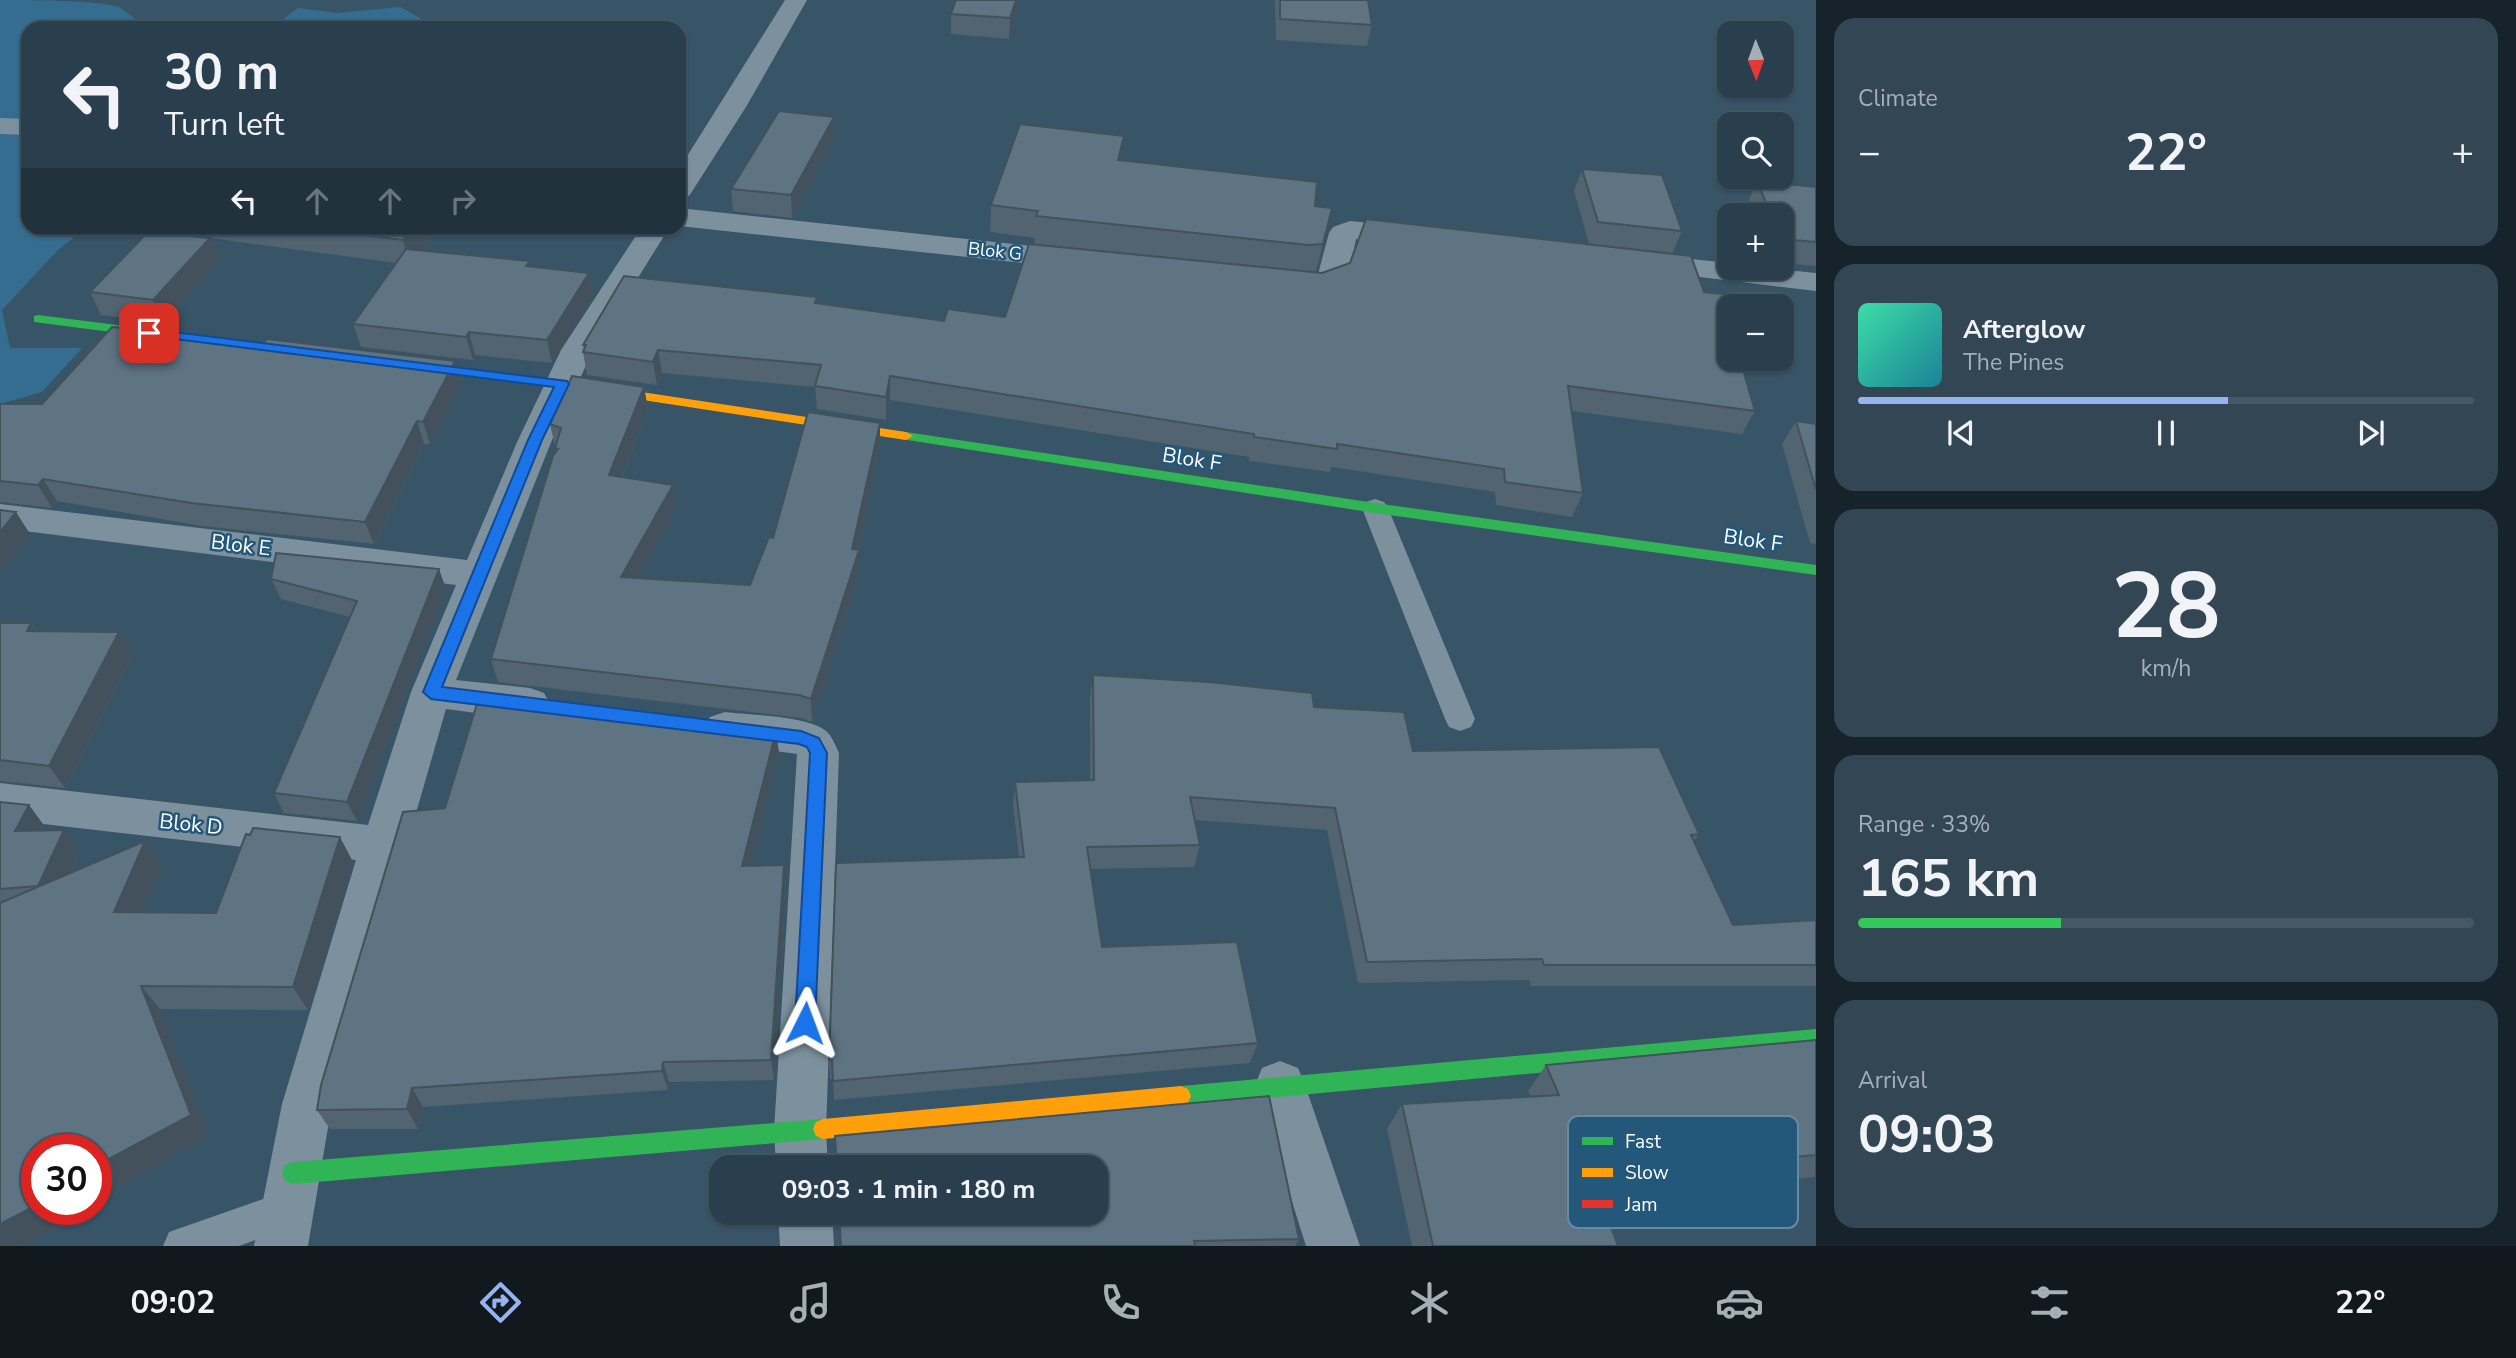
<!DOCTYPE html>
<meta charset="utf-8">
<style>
:root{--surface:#2a3f4d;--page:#324654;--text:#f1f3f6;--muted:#a5afb6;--line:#465865;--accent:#95b2f1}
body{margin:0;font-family:"Nunito Sans",sans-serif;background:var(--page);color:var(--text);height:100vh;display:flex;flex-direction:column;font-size:26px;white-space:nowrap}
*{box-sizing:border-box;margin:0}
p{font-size:23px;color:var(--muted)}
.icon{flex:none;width:38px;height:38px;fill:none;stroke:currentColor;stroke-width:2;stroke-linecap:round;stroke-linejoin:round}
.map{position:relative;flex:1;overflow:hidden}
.side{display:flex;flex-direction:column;gap:18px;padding:18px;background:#17232a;width:700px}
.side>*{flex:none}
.guide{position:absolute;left:21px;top:21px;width:665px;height:214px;border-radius:21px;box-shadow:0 2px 5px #0004,0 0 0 2px var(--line);background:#2a3f4d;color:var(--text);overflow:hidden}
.needle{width:46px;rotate:179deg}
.fabs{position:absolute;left:1717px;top:21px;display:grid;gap:14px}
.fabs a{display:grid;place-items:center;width:77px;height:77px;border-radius:14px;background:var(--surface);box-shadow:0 2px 5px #0004,0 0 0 2px var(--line);font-size:35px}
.speed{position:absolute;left:21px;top:1134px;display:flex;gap:14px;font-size:35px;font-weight:700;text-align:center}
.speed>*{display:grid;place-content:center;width:91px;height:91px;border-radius:50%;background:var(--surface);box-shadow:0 2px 5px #0004,0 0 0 2px var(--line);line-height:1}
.speed .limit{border:10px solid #d22;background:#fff;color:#111}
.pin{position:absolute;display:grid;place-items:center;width:60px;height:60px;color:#fff;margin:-30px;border-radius:14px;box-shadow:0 4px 10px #0006}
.me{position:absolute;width:77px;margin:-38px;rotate:3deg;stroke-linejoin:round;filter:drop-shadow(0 0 5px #0008)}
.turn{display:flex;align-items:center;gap:24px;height:147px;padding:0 28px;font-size:32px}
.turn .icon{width:91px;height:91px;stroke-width:2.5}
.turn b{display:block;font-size:49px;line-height:60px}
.lanes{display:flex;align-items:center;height:66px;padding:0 28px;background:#0003;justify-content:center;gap:35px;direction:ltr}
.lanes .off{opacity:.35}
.big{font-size:52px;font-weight:700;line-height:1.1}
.side .tile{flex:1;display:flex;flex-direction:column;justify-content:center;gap:10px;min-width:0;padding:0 24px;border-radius:21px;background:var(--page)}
.side .dial{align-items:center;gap:0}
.dial b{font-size:91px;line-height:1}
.song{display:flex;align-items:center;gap:21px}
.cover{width:84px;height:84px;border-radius:10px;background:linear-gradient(135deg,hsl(160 70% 55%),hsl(190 70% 35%))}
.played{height:7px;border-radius:4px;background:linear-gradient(90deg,var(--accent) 60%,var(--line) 60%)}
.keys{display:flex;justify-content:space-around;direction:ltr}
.heat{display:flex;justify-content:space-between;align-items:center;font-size:38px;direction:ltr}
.charge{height:10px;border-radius:5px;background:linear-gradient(90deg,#34c759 33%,var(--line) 0)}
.trip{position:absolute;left:709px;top:1155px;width:399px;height:70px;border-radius:21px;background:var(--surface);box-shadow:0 2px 5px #0004,0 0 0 2px var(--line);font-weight:700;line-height:70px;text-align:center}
.menu{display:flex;height:112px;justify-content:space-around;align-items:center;background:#11191f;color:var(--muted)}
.menu .icon{width:49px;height:49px}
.menu .active{color:var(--accent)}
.menu b{font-size:32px;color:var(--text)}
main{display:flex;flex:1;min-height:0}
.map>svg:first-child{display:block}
.green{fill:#356d90}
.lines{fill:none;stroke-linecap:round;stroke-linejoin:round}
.lane{fill:#7d909e;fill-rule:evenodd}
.street{fill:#7d909e;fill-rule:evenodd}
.fast{fill:#30b455;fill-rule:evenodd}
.slow{fill:#ff9f0a;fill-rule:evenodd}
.jam{fill:#e5322d;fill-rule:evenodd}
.wall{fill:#516470}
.shaded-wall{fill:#42515b}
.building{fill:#5e7482;stroke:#42515b;stroke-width:2}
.route{fill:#1a73e8;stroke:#114b97;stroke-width:2}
.labels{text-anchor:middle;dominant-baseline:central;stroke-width:5;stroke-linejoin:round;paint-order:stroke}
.far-street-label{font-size:18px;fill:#fff;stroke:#24587b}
.street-label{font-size:21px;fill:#fff;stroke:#24587b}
.key{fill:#24587b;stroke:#668aa3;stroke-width:2}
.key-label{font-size:19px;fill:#fff}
</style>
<main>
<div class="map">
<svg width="1816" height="1246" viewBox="0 0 1816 1246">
<rect width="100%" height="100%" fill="#385467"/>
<path class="green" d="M0 0C28 0 96 0 119 7 131 14 136 23 150 28H28V228H85L58 250 2 310 10 348H82L42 392 0 404Z
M400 7 431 24 428 28H271L298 8 337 13Z"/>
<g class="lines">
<path class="lane" d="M1375 499 1384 502 1388 508 1475 719 1471 727 1460 731 1449 727 1445 719 1362 508 1366 502Z
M286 1191 300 1196 305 1210 300 1224 239 1246H163L169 1232Z"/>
<path class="street" d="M785 0H807L746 107 693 190 689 196 679 198V169Z
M0 118 28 119V135L0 134Z
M679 208 1079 251 1089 254 1094 260 1089 266 1079 269 679 226Z
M1350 221 1414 227 1424 230 1428 236 1424 242 1414 245 1356 239C1353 252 1351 271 1344 282 1334 297 1297 293 1281 289L1277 283 1281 277 1318 274 1329 233 1333 227Z
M641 228H669L593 350 552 440 456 680 530 688 544 693 550 704 544 715 530 720 446 709 332 1104 308 1246H254L282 1104 356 860 0 819V783L368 825 411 692 456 585 0 528V504L467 560 518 440 561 350Z
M1644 254 1729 263V268H1768L1816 273V291L1634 269 1629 263 1634 257Z
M725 712C748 715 814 716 828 733 833 738 836 747 839 753L826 1131 828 1167H776L774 1131 797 754 725 744 710 739 704 728 710 717Z
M1280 1061 1298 1068 1305 1085 1360 1246H1306L1255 1085 1262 1068Z
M778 1213H832L834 1246H780Z"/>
<path class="fast" d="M38 315 165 331 171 335 165 339 34 322V316Z
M906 432 1375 503 1816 565V575L1375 513 901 439 899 436 901 433Z
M1816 1029V1047L1181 1106 1174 1103 1171 1096 1174 1089 1181 1086Z
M823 1119 830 1122 833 1129 830 1136 823 1139 293 1184 285 1181 282 1173 285 1165 293 1162Z"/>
<path class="slow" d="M595 385 906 432 913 436 906 440 590 392 588 389Z
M1181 1086 1188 1089 1191 1096 1188 1103 1181 1106 823 1139 816 1136 813 1129 816 1122 823 1119Z"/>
<path class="jam" d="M405 360 595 385 602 389 595 393 400 367 398 364Z"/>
</g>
<path class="wall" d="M956 0H1021L1009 39 951 34V14Z
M1275 0H1368L1372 25 1367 46 1276 40Z
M1124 136 1121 160 1315 206 1332 208 1316 271 1310 272 1322 273 1589 244 1574 191 1582 169 1682 231 1672 254 1704 292 1755 411 1742 434 1572 411 1583 493 1572 517 1496 505 1495 492 1331 467 1330 472 1249 461V457L890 400 886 420 817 409 815 387 662 373 657 385 587 375 583 352 584 349 583 345 817 297V303L944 321 1005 317 1110 252 1034 244 1035 238 990 232 991 205Z
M834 139 792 218 733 211 731 189Z
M1757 181 1816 187V266L1782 263V215H1751L1747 204Z
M186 228H441L422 251 531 267 589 273 594 295 552 363 475 355 473 360 361 347 353 324 396 263 210 238 219 260 164 323 101 315 90 292 189 236Z
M263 343 455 361 461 384 430 444H424L374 544 202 526 57 501 52 508 0 502V404H42Z
M644 387 648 410 622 477 673 485 676 509 638 578 750 585 773 538 880 423V446L858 550 860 573 812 722 801 718 498 682 491 659 556 451 550 424Z
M1796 421 1816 424V544L1810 543 1782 444Z
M271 579 446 589 357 821 284 813 274 793 350 617 281 599Z
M0 623H31L37 631 119 632 132 654 65 788 0 781Z
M1093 675 1314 707 1413 751 1699 834 1694 841 1733 925 1816 920V986H1531L1529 980 1358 983 1327 830 1195 820 1200 845 1194 867 1090 869 1102 947 1258 1043 1250 1063 834 1100 833 1079H830L829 1060 1019 857 1013 805 1015 782 1090 780V697Z
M776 731 779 754 751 866 784 865 786 887 774 1080 669 1082 668 1090 423 1107 418 1129H330L317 1110 445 808Z
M0 802 29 805 45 827 43 831 80 852 71 873 145 841 162 866 142 912 216 913 353 862 308 1010 160 1009 209 1136 115 1188 117 1196 96 1207V1150L91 1209 20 1246H0Z
M1816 1040 1815 1177 1600 1197 1618 1246H1412L1387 1129 1402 1104 1530 1096 1528 1091 1546 1065Z
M1299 1239 1295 1246H841Z"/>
<path class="shaded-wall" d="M1016 0H1021L1009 39 1010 18Z
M834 117V139L792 218 791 195Z
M1124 136 1121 163 1118 160Z
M413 228H441L410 265 403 240Z
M210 238 219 260 164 323 153 300Z
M589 273 594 295 552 363 547 340Z
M469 332 475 355 473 360 466 337Z
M658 350 662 373 657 385 653 362Z
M455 361 461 384 430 444 423 422Z
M890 376V400L886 420V397Z
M644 387 648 410 613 498 609 475Z
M417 421 424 444 374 544 365 522Z
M880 423V446L856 560 859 550 860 573 812 722 811 699 852 549Z
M43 479 57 501 52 508 38 485Z
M673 485 676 509 626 600 621 577Z
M16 512 30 534 0 572V532Z
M439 569 446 589 357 821 347 802Z
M31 623 46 645 27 631Z
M119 632 132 654 65 788 49 766Z
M776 731 779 754 746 888 742 866Z
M29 805 45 827 32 852 15 831Z
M64 830 80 852 55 907 38 886Z
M340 837 353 862 308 1010 293 987Z
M145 841 162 866 132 936 114 912Z
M784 865 786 887 774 1080 771 1060Z
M141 986 160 1009 209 1136 115 1188 117 1196 96 1207V1166Z
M663 1062 669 1082 668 1090 662 1071Z
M412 1088 423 1107 418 1129 407 1109Z
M37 1205V1209H91L20 1246H0V1224Z"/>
<path class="building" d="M956 0H1016L1010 18 951 14Z
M1280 0H1368L1372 25 1280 19Z
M779 111 834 117 791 195 731 189Z
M1020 124 1124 136 1118 160 1317 182 1315 206 1332 208 1323 244 1308 245 1036 216 1038 211 991 205Z
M1582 169 1662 175 1682 231 1598 222Z
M1757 181 1816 187V242L1782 239V215H1771Z
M1366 219 1691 256 1704 292 1723 294 1729 317V359H1740L1755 411 1568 386 1583 493 1505 482 1504 469 1337 444V449L1254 437V434L890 376 886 397 815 386 821 365 658 350 653 362 583 352 586 345H583L624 276 817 297 815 303 944 321 948 309 1005 317 1029 244 1322 273 1350 263Z
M307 228H413L403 240Z
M148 232 210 238 153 300 90 292Z
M406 249 530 261 526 266 589 273 547 340 469 332 466 337 353 324Z
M112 327 263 343 267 339 455 361 423 422 417 421 365 522 191 503 43 479 38 485 0 481V404H42Z
M572 376 644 387 609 475 673 485 621 577 750 585 769 537 773 538 808 412 880 423 852 549 859 550 811 699 799 695 491 659 553 456 558 449 555 448 561 428 550 424Z
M1796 421 1816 424V490Z
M0 510 16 512 0 532Z
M276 553 439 569 347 802 274 793 357 601 271 579Z
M0 623H31L27 631 119 632 49 766 0 760Z
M1093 675 1209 682 1312 693 1314 707 1404 712 1413 751 1659 747 1699 834 1691 835 1733 925 1816 920V965H1544L1542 959 1367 962 1335 808 1190 797 1200 845 1087 847 1102 947 1237 942 1258 1043 833 1081 832 1060H829L836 863 1024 857 1015 782 1094 780Z
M480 694 776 731 742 866 784 865 771 1060 663 1062 662 1071 412 1088 407 1109 317 1110 321 1085 403 812 445 808Z
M0 802 29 805 15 831 64 830 38 886 0 889Z
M253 828 340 837 293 987 141 986 191 1115 96 1166V1150H37V1205L0 1224V903L145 841 114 912 216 913 246 834 250 835Z
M1816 1040V1155L1592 1176 1618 1246H1433L1402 1104 1559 1095 1546 1065Z
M1269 1096 1299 1239 1194 1241 1195 1246H841L839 1213H1096V1167H837L835 1136Z"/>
<path class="route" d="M149 329 567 381 569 384 542 440 442 687 801 731 819 738 827 753 815 1023 812 1030 805 1032 798 1030 795 1023 810 753 807 747 799 744 431 699 423 692 528 440 554 387 144 335 142 333Z"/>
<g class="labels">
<g class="far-street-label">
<text transform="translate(995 251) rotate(6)">Blok G</text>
</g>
<g class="street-label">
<text transform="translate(1192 459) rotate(9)">Blok F</text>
<text transform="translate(1753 540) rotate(8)">Blok F</text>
<text transform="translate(241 545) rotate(7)">Blok E</text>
<text transform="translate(191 824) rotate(6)">Blok D</text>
</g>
</g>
<rect x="1568" y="1116" width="230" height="112" rx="10" class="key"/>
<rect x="1582" y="1137" width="31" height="8" fill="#30b455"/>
<rect x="1582" y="1168" width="31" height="9" fill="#ff9f0a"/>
<rect x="1582" y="1200" width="31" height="8" fill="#e5322d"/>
<g class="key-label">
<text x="1625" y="1148">Fast</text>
<text x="1625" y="1179">Slow</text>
<text x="1625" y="1211">Jam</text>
</g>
</svg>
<div class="fabs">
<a><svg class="needle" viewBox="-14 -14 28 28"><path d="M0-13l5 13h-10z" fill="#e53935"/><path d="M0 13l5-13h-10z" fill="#a5afb6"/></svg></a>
<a><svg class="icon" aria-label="search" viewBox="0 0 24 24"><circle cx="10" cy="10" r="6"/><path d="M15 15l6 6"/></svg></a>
<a>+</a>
<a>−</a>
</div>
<div class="speed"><div class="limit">30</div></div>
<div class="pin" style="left:149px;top:333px;background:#d93025"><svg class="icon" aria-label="arrive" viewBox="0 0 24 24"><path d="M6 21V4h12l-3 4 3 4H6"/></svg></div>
<svg class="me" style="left:805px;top:1023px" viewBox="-20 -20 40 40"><path d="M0-17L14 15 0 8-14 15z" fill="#1a73e8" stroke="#fff" stroke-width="4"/></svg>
<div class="trip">09:03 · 1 min · 180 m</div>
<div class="guide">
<div class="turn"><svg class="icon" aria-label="left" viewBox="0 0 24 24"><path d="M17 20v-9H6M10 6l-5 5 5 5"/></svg><div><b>30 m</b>Turn left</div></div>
<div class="lanes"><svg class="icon" aria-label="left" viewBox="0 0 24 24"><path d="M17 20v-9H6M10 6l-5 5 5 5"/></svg><svg class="icon off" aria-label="ahead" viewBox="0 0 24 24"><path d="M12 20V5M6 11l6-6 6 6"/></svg><svg class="icon off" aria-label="ahead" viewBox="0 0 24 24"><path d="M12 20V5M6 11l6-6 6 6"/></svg><svg class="icon off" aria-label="right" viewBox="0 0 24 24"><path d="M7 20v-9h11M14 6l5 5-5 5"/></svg></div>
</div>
</div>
<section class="side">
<div class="tile"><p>Climate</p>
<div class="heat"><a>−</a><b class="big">22°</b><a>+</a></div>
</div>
<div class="tile">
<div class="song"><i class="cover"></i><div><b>Afterglow</b><p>The Pines</p></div></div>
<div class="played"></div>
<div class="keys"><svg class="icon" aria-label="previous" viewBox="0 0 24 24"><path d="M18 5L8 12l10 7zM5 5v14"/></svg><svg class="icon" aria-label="pause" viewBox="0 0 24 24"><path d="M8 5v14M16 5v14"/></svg><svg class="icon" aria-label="next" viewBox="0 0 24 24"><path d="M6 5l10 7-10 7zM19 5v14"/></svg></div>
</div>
<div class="tile dial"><b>28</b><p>km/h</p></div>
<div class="tile"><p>Range · 33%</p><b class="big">165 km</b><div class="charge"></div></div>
<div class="tile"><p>Arrival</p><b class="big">09:03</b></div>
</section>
</main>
<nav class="menu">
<b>09:02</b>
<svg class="icon active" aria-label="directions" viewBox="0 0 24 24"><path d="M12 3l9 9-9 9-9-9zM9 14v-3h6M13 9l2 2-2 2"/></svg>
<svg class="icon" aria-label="music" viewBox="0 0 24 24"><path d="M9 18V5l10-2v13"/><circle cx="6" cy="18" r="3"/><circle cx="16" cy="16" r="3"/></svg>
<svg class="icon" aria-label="phone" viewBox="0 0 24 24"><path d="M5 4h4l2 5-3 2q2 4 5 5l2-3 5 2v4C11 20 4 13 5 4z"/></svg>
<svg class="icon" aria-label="climate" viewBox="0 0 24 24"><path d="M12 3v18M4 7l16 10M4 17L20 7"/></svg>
<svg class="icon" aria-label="car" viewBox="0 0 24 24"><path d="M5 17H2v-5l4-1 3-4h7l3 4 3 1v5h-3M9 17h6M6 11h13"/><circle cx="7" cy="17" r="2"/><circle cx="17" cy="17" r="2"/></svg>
<svg class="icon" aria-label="filters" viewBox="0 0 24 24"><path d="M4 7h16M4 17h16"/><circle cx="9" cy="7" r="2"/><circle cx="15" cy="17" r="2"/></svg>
<b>22°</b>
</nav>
